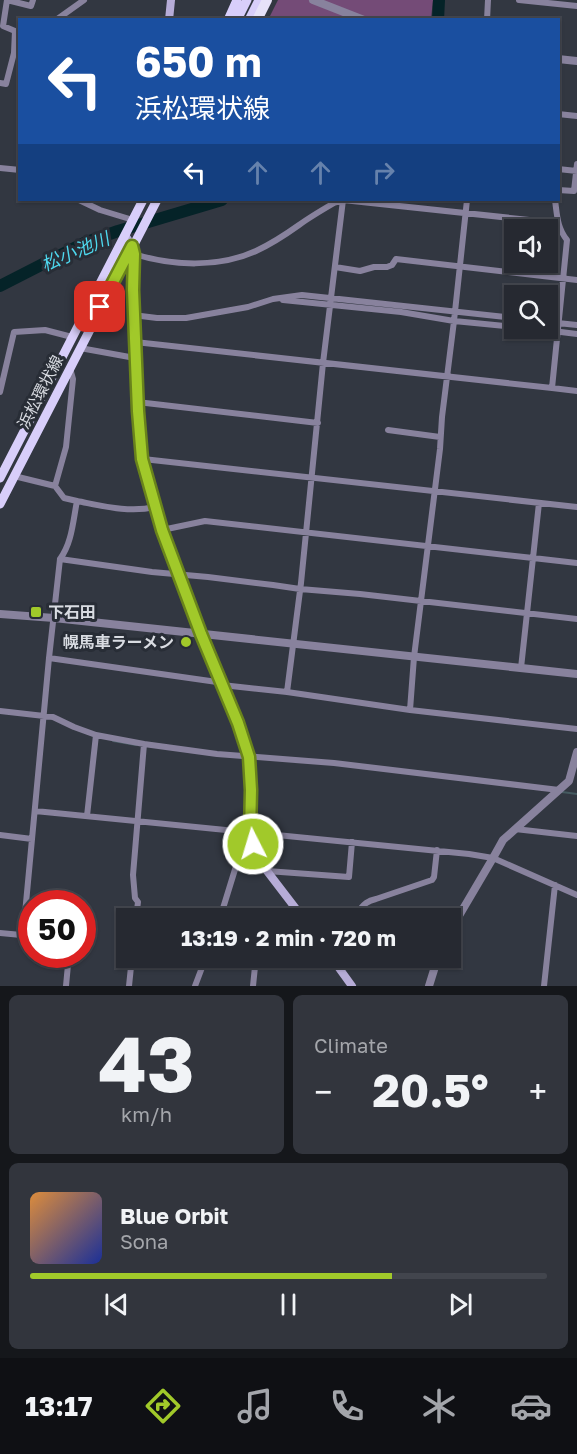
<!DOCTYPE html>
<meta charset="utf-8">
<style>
:root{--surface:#262931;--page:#32353d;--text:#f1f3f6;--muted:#a4a6ab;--line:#42454d;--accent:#a1c92a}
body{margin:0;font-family:"Golos Text","Noto Sans JP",sans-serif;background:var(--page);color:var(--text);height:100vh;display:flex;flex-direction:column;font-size:22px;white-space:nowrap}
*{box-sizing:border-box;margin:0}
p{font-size:20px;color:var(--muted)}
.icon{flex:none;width:33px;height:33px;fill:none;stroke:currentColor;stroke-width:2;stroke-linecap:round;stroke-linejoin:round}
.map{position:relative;height:986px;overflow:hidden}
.side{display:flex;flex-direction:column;gap:9px;padding:9px;background:#15171b;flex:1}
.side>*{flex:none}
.top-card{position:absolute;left:18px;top:18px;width:542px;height:183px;border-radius:0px;box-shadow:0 2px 4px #0004,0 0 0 2px var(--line);background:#1a4fa0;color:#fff;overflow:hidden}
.tools{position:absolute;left:504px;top:219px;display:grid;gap:12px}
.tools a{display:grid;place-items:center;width:54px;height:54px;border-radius:0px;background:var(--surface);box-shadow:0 2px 4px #0004,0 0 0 2px var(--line);font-size:30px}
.speed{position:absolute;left:18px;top:890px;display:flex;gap:12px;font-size:30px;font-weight:700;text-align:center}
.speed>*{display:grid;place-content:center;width:78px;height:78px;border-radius:50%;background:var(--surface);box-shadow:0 2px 4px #0004,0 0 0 2px var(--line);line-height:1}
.speed .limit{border:9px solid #d22;background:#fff;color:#111}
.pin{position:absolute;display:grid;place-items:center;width:51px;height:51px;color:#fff;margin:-26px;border-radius:12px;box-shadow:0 3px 9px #0006}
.me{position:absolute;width:66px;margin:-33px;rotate:355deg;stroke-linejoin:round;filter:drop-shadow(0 0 4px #0008)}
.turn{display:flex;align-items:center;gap:21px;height:126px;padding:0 18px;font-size:27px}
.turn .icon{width:78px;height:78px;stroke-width:2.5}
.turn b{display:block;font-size:42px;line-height:51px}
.lanes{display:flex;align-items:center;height:57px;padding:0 18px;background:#0003;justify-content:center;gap:30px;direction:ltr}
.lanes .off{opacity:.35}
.big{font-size:45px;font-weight:700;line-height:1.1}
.side .card{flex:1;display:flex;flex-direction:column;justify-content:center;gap:9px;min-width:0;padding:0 21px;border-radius:9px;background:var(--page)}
.side .dial{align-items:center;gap:0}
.dial b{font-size:78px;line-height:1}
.song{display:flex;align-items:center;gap:18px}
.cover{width:72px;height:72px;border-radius:9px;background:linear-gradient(135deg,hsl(30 70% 55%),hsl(230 70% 35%))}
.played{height:6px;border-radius:3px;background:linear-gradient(90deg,var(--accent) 70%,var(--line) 70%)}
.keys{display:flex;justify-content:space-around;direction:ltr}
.heat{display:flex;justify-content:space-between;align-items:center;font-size:33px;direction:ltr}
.side .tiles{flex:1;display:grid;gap:9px;grid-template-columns:1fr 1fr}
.card:last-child{grid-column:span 2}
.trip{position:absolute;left:116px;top:908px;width:345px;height:60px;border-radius:0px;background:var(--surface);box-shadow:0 2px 4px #0004,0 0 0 2px var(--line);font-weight:700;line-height:60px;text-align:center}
.dock{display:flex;height:96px;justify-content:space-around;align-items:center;background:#0f1014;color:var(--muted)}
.dock .icon{width:42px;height:42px}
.dock .selected{color:var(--accent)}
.dock b{font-size:27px;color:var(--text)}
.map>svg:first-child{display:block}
.green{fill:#744b77}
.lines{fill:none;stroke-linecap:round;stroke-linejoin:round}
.stream{stroke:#455a60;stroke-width:2}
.river{stroke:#052328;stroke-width:12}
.minor{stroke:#88829d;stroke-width:6}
.tertiary{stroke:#88829d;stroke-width:8}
.secondary{stroke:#b6acd7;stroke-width:8}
.primary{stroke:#d8cefa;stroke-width:9}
.trunk{stroke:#e6e2f8;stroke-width:10}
.route-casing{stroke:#69831b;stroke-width:15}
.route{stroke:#a1c92a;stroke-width:10}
.poi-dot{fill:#a1c92a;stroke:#282d36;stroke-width:2}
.labels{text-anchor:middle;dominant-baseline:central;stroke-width:6;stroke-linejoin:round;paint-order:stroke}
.street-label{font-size:16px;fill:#d9dce2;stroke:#282d36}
.poi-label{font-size:16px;font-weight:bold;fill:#d9dce2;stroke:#282d36;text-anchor:start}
.water-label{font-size:18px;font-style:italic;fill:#4ed8ee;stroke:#282d36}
</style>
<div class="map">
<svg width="577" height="986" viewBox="0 0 577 986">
<rect width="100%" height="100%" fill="#323741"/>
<path class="green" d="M278 0H433L431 19 268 20Z"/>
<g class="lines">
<path class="stream" d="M113 741 136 745
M562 792 577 794"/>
<path class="river" d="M438 20 439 0
M0 286 84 243 118 231 222 200"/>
<path class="minor" d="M519 0 577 6
M56 20 84 0
M487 20 488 0
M0 83 6 84 14 53 15 31 3 26 7 0 31 6 33 0
M558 114 577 116
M0 168 20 170
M558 169 577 171
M558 190 574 191 577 164
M79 200 100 210 133 220
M555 200C557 214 557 228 567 240L552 388 577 391
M134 254C172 266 219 268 256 251 271 244 285 235 299 225 310 217 322 210 334 203L343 200 558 223
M335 267 360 271 374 267H387L392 265 396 259 577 280
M283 300 401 312 454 321 514 327
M133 315 157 318H186L248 307 273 299 302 295 514 318
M548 322 577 325
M529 328 577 334
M135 342 552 388
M80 348 135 358
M0 392 14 332 45 330 72 337
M137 402 318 423
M388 430 440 437
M143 459 577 507
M14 476 55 486 64 498 77 501
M55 486 66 447 73 379 70 368
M162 530 205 521 533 558 539 503
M60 559C72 543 73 521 77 501 103 506 129 513 155 507
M49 658 217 682 222 685 287 692 410 710 577 729
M521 668 533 558 577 563
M287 692 301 583 323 363 343 200
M410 710 414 657 440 449 442 417 454 321 467 200
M0 711 53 717 74 727 96 735 144 744 133 875 135 898 138 902 136 918
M144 744 217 754 334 763 559 790
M35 811 469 854 493 858 577 895
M87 816 96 735
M515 829 577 836
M0 835 32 839
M267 871 349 877 352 842
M220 918 237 863 241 832
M350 918C362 911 361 902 376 899L432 880 434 877 437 850
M0 933 32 936
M23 935 49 658 60 559 152 572 208 577 273 585 300 589 360 594 577 619
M66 986 69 954
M129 986 132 957
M195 986 206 957
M253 986 256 957
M544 986 555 885"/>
<path class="tertiary" d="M313 0 364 20
M558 59 577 61
M0 614 54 618 577 674
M450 931 493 858 503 840 569 781 577 752
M429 986 438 957"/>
<path class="secondary" d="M169 20 171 0
M125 235 132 246 134 254 133 315 138 411 143 459 162 530 201 634 238 723 249 757 251 790 250 833 253 845 257 854 267 871 303 918
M331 957 352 986"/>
<path class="primary" d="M228 20 237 0
M237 20 247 0
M249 20 259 0
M0 478 143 200
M0 504 157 200"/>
<path class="trunk" d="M257 20 267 0"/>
</g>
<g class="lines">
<defs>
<path id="route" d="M100 307 132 246 134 254 133 290 138 411 142 459 162 530 201 634 238 723 249 757 251 790 250 832 253 844"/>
</defs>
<use href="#route" class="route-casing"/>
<use href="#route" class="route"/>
</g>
<g class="poi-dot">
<rect x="30" y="606" width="12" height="12" rx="3"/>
<circle cx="186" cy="642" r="6"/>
</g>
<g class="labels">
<g class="street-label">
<text transform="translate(40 392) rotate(-63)">浜松環状線</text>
</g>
<g class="poi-label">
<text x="48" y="612">下石田</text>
<text x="174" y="642" text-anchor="end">幌馬車ラーメン</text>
</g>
<g class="water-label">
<text transform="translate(75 251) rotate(-23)">松小池川</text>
</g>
</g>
</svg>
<div class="tools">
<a><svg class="icon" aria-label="sound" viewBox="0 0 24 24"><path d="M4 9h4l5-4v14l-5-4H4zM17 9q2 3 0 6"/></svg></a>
<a><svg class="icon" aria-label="search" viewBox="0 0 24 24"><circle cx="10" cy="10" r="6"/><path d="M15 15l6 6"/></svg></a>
</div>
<div class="speed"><div class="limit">50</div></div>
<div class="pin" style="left:100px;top:307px;background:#d93025"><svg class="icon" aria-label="arrive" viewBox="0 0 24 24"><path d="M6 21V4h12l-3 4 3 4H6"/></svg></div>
<svg class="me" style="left:253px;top:844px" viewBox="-20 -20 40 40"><circle r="17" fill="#a1c92a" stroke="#fff" stroke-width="3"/><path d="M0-11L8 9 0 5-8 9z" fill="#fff"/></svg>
<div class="trip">13:19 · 2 min · 720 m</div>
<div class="top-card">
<div class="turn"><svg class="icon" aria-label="left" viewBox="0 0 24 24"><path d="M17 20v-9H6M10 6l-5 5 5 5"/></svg><div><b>650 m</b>浜松環状線</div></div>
<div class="lanes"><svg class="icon" aria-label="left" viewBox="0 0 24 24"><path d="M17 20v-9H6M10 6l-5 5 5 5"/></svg><svg class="icon off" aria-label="ahead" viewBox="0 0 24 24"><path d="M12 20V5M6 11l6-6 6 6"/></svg><svg class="icon off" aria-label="ahead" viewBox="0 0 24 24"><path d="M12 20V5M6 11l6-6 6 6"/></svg><svg class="icon off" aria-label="right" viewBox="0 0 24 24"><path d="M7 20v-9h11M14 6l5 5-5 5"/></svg></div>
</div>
</div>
<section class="side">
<div class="tiles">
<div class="card dial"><b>43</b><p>km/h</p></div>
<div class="card"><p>Climate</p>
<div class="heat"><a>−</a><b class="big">20.5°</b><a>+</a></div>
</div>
<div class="card">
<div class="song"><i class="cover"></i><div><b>Blue Orbit</b><p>Sona</p></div></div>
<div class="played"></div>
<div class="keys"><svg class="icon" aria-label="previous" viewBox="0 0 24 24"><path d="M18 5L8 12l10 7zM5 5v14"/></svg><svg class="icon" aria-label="pause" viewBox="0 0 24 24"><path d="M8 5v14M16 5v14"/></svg><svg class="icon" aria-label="next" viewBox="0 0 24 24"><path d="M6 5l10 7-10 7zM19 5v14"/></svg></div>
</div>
</div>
</section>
<nav class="dock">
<b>13:17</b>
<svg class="icon selected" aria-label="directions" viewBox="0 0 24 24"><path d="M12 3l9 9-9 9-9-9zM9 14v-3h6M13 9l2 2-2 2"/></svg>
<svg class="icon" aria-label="music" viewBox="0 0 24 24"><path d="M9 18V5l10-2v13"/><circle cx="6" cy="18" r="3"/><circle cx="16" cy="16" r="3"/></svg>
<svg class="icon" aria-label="phone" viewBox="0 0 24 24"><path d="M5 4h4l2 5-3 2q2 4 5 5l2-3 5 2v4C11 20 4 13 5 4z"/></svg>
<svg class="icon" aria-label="climate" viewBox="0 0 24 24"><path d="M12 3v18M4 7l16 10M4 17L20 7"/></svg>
<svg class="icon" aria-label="car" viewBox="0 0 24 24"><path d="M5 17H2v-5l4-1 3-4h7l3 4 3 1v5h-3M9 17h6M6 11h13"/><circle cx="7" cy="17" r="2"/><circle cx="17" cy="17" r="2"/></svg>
</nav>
